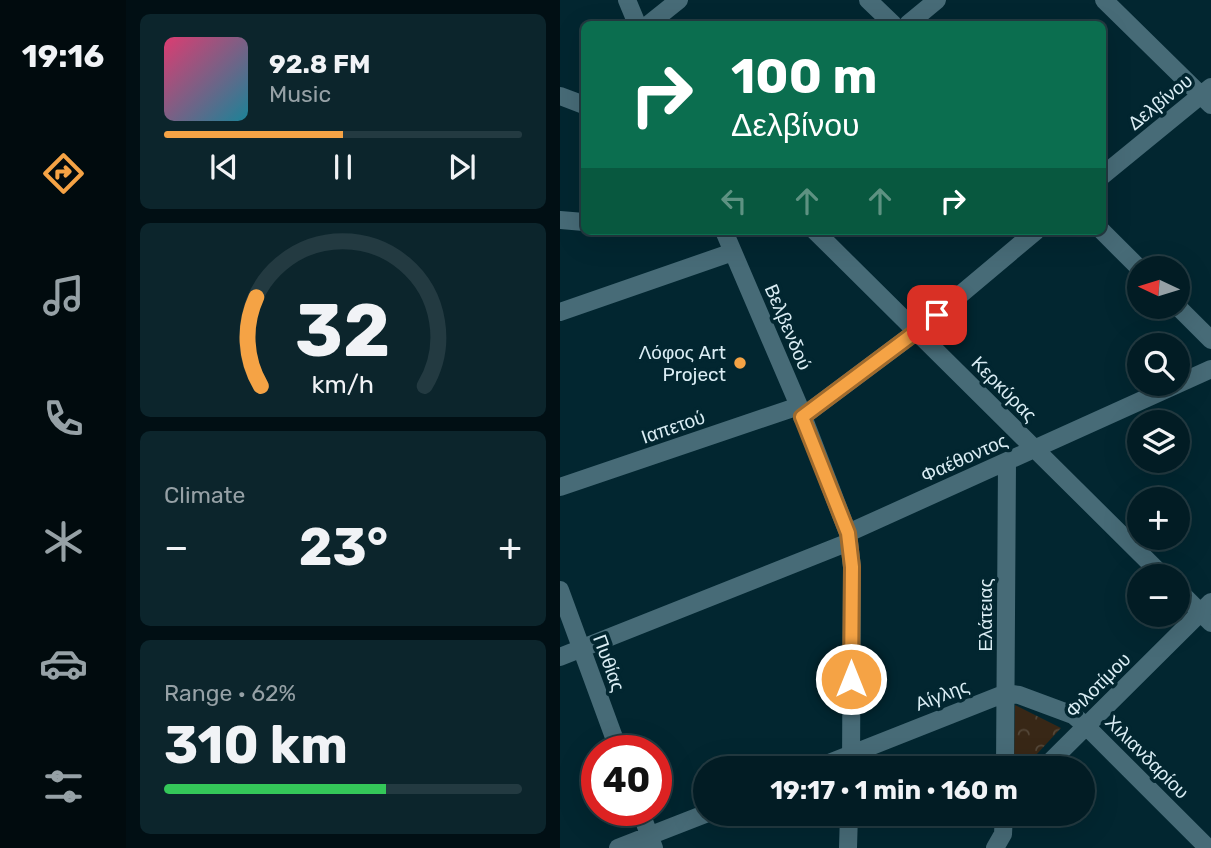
<!DOCTYPE html>
<meta charset="utf-8">
<style>
:root{--surface:#021c24;--page:#0c252c;--text:#f1f3f6;--muted:#96a1a6;--line:#233a41;--accent:#f5a345}
body{margin:0;font-family:Rubik,sans-serif;background:var(--page);color:var(--text);height:100vh;display:flex;flex-direction:column;font-size:26px;white-space:nowrap}
*{box-sizing:border-box;margin:0}
p{font-size:23px;color:var(--muted)}
.icon{flex:none;width:38px;height:38px;fill:none;stroke:currentColor;stroke-width:2;stroke-linecap:round;stroke-linejoin:round}
.map{position:relative;flex:1;overflow:hidden}
.side{display:flex;flex-direction:column;gap:14px;padding:14px;background:#010f14;width:434px}
.side>*{flex:none}
.banner{position:absolute;left:21px;top:21px;width:525px;height:214px;border-radius:10px;box-shadow:0 7px 28px #0002,0 0 0 2px var(--line);background:#0b6e4f;color:#fff;overflow:hidden}
.needle{width:46px;rotate:274deg}
.controls{position:absolute;left:567px;top:256px;display:grid;gap:14px}
.controls a{display:grid;place-items:center;width:63px;height:63px;border-radius:50%;background:var(--surface);box-shadow:0 7px 28px #0002,0 0 0 2px var(--line);font-size:35px}
.speed{position:absolute;left:21px;top:735px;display:flex;gap:14px;font-size:35px;font-weight:700;text-align:center}
.speed>*{display:grid;place-content:center;width:91px;height:91px;border-radius:50%;background:var(--surface);box-shadow:0 7px 28px #0002,0 0 0 2px var(--line);line-height:1}
.speed .limit{border:10px solid #d22;background:#fff;color:#111}
.pin{position:absolute;display:grid;place-items:center;width:60px;height:60px;color:#fff;margin:-30px;border-radius:14px;box-shadow:0 4px 10px #0006}
.me{position:absolute;width:77px;margin:-38px;rotate:0deg;stroke-linejoin:round;filter:drop-shadow(0 0 5px #0008)}
.turn{display:flex;align-items:center;gap:24px;height:147px;padding:0 35px;font-size:32px}
.turn .icon{width:91px;height:91px;stroke-width:2.5}
.turn b{display:block;font-size:49px;line-height:60px}
.lanes{display:flex;align-items:center;height:66px;padding:0 35px;background:#0003;justify-content:center;gap:35px;direction:ltr}
.lanes .off{opacity:.35}
.big{font-size:52px;font-weight:700;line-height:1.1}
.side .widget{flex:1;display:flex;flex-direction:column;justify-content:center;gap:10px;min-width:0;padding:0 24px;border-radius:10px;background:var(--page)}
.side .dial{align-items:center;gap:0}
.dial svg{height:182px;overflow:visible;fill:none;stroke:var(--line);stroke-width:7;stroke-linecap:round;text-anchor:middle}
.dial text{fill:var(--text);stroke:none}
.song{display:flex;align-items:center;gap:21px}
.cover{width:84px;height:84px;border-radius:10px;background:linear-gradient(135deg,hsl(340 70% 55%),hsl(190 70% 35%))}
.played{height:7px;border-radius:4px;background:linear-gradient(90deg,var(--accent) 50%,var(--line) 50%)}
.keys{display:flex;justify-content:space-around;direction:ltr}
.heat{display:flex;justify-content:space-between;align-items:center;font-size:38px;direction:ltr}
.charge{height:10px;border-radius:5px;background:linear-gradient(90deg,#34c759 62%,var(--line) 0)}
.trip{position:absolute;left:133px;top:756px;width:402px;height:70px;border-radius:35px;background:var(--surface);box-shadow:0 7px 28px #0002,0 0 0 2px var(--line);font-weight:700;line-height:70px;text-align:center}
main{display:flex;flex:1;min-height:0}
.dock{display:flex;flex-direction:column;width:126px;justify-content:space-around;align-items:center;background:#010b0e;color:var(--muted)}
.dock .icon{width:49px;height:49px}
.dock .current{color:var(--accent)}
.dock b{font-size:32px;color:var(--text)}
.map>svg:first-child{display:block}
.park{fill:url(#park-crowns)}
.lines{fill:none;stroke-linecap:round;stroke-linejoin:round}
.minor{stroke:#476b77;stroke-width:18}
.route-casing{stroke:#9f6a2d;stroke-width:18}
.route{stroke:#f5a345;stroke-width:12}
.poi-dot{fill:#f5a345;stroke:#022630;stroke-width:2.5}
.labels{text-anchor:middle;dominant-baseline:central;stroke-width:7;stroke-linejoin:round;paint-order:stroke}
.street-label{font-size:19px;fill:#daedf4;stroke:#022630}
.poi-label{font-size:19px;fill:#daedf4;stroke:#022630;text-anchor:end}
</style>
<main>
<nav class="dock">
<b>19:16</b>
<svg class="icon current" aria-label="directions" viewBox="0 0 24 24"><path d="M12 3l9 9-9 9-9-9zM9 14v-3h6M13 9l2 2-2 2"/></svg>
<svg class="icon" aria-label="music" viewBox="0 0 24 24"><path d="M9 18V5l10-2v13"/><circle cx="6" cy="18" r="3"/><circle cx="16" cy="16" r="3"/></svg>
<svg class="icon" aria-label="phone" viewBox="0 0 24 24"><path d="M5 4h4l2 5-3 2q2 4 5 5l2-3 5 2v4C11 20 4 13 5 4z"/></svg>
<svg class="icon" aria-label="climate" viewBox="0 0 24 24"><path d="M12 3v18M4 7l16 10M4 17L20 7"/></svg>
<svg class="icon" aria-label="car" viewBox="0 0 24 24"><path d="M5 17H2v-5l4-1 3-4h7l3 4 3 1v5h-3M9 17h6M6 11h13"/><circle cx="7" cy="17" r="2"/><circle cx="17" cy="17" r="2"/></svg>
<svg class="icon" aria-label="filters" viewBox="0 0 24 24"><path d="M4 7h16M4 17h16"/><circle cx="9" cy="7" r="2"/><circle cx="15" cy="17" r="2"/></svg>
</nav>
<section class="side">
<div class="widget">
<div class="song"><i class="cover"></i><div><b>92.8 FM</b><p>Music</p></div></div>
<div class="played"></div>
<div class="keys"><svg class="icon" aria-label="previous" viewBox="0 0 24 24"><path d="M18 5L8 12l10 7zM5 5v14"/></svg><svg class="icon" aria-label="pause" viewBox="0 0 24 24"><path d="M8 5v14M16 5v14"/></svg><svg class="icon" aria-label="next" viewBox="0 0 24 24"><path d="M6 5l10 7-10 7zM19 5v14"/></svg></div>
</div>
<div class="widget dial"><svg viewBox="0 0 100 80">
<path d="M14 69A42 42 0 1 1 86 69"/>
<path d="M14 69A42 42 0 0 1 12 30" stroke="#f5a345"/>
<text x="50" y="56" font-size="32" font-weight="700">32</text>
<text x="50" y="72" font-size="11">km/h</text>
</svg></div>
<div class="widget"><p>Climate</p>
<div class="heat"><a>−</a><b class="big">23°</b><a>+</a></div>
</div>
<div class="widget"><p>Range · 62%</p><b class="big">310 km</b><div class="charge"></div></div>
</section>
<div class="map">
<svg width="651" height="848" viewBox="0 0 651 848">
<defs>
<pattern id="park-crowns" width="20" height="18" patternUnits="userSpaceOnUse" patternTransform="scale(1.75)"><rect width="20" height="18" fill="#382716"/><path d="M2 6a3 3 0 1 1 6 0M12 15a3 3 0 1 1 6 0" fill="none" stroke="#544738"/></pattern>
</defs>
<rect width="100%" height="100%" fill="#022630"/>
<path class="park" d="M455 705 501 728 464 768H454Z"/>
<g class="lines">
<path class="minor" d="M67 0 77 24
M308 0 333 24
M544 0 651 105
M89 24 119 0
M348 24 377 0
M0 96 24 105
M542 176 651 87
M0 220 24 222
M164 231 239 406 288 533 292 567 291 768
M255 231 603 576
M542 231 579 268
M617 306 651 340
M0 312 173 252
M242 417 357 331 476 231
M0 487 239 406
M288 533 651 369
M0 590 59 751
M618 590 651 623
M0 657 289 542
M256 768 446 693 459 695 513 715 526 726 648 848
M445 768 447 462
M484 768 651 602
M80 810 94 848
M58 848 145 814
M288 848 289 814
M435 848 443 834 444 814"/>
</g>
<g class="lines">
<defs>
<path id="route" d="M291 679 292 567 288 533 242 417 357 331 377 315"/>
</defs>
<use href="#route" class="route-casing"/>
<use href="#route" class="route"/>
</g>
<circle class="poi-dot" cx="180" cy="363" r="7"/>
<g class="labels">
<g class="street-label">
<text transform="translate(600 102) rotate(-39)">Δελβίνου</text>
<text transform="translate(228 327) rotate(67)">Βελβενδού</text>
<text transform="translate(444 389) rotate(45)">Κερκύρας</text>
<text transform="translate(113 427) rotate(-19)">Ιαπετού</text>
<text transform="translate(404 458) rotate(-24)">Φαέθοντος</text>
<text transform="translate(425 615) rotate(-90)">Ελάτειας</text>
<text transform="translate(49 663) rotate(70)">Πυθίας</text>
<text transform="translate(538 685) rotate(-45)">Φιλοτίμου</text>
<text transform="translate(382 695) rotate(-21)">Αίγλης</text>
<text transform="translate(587 757) rotate(45)">Χιλιανδαρίου</text>
</g>
<g class="poi-label">
<text x="166" y="352">Λόφος Art<tspan x="166" dy="22">Project</tspan></text>
</g>
</g>
</svg>
<div class="controls">
<a><svg class="needle" viewBox="-14 -14 28 28"><path d="M0-13l5 13h-10z" fill="#e53935"/><path d="M0 13l5-13h-10z" fill="#96a1a6"/></svg></a>
<a><svg class="icon" aria-label="search" viewBox="0 0 24 24"><circle cx="10" cy="10" r="6"/><path d="M15 15l6 6"/></svg></a>
<a><svg class="icon" aria-label="layers" viewBox="0 0 24 24"><path d="M12 4l9 5-9 5-9-5zM3 14l9 5 9-5"/></svg></a>
<a>+</a>
<a>−</a>
</div>
<div class="speed"><div class="limit">40</div></div>
<div class="pin" style="left:377px;top:315px;background:#d93025"><svg class="icon" aria-label="arrive" viewBox="0 0 24 24"><path d="M6 21V4h12l-3 4 3 4H6"/></svg></div>
<svg class="me" style="left:291px;top:679px" viewBox="-20 -20 40 40"><circle r="17" fill="#f5a345" stroke="#fff" stroke-width="3"/><path d="M0-11L8 9 0 5-8 9z" fill="#fff"/></svg>
<div class="trip">19:17 · 1 min · 160 m</div>
<div class="banner">
<div class="turn"><svg class="icon" aria-label="right" viewBox="0 0 24 24"><path d="M7 20v-9h11M14 6l5 5-5 5"/></svg><div><b>100 m</b>Δελβίνου</div></div>
<div class="lanes"><svg class="icon off" aria-label="left" viewBox="0 0 24 24"><path d="M17 20v-9H6M10 6l-5 5 5 5"/></svg><svg class="icon off" aria-label="ahead" viewBox="0 0 24 24"><path d="M12 20V5M6 11l6-6 6 6"/></svg><svg class="icon off" aria-label="ahead" viewBox="0 0 24 24"><path d="M12 20V5M6 11l6-6 6 6"/></svg><svg class="icon" aria-label="right" viewBox="0 0 24 24"><path d="M7 20v-9h11M14 6l5 5-5 5"/></svg></div>
</div>
</div>
</main>
